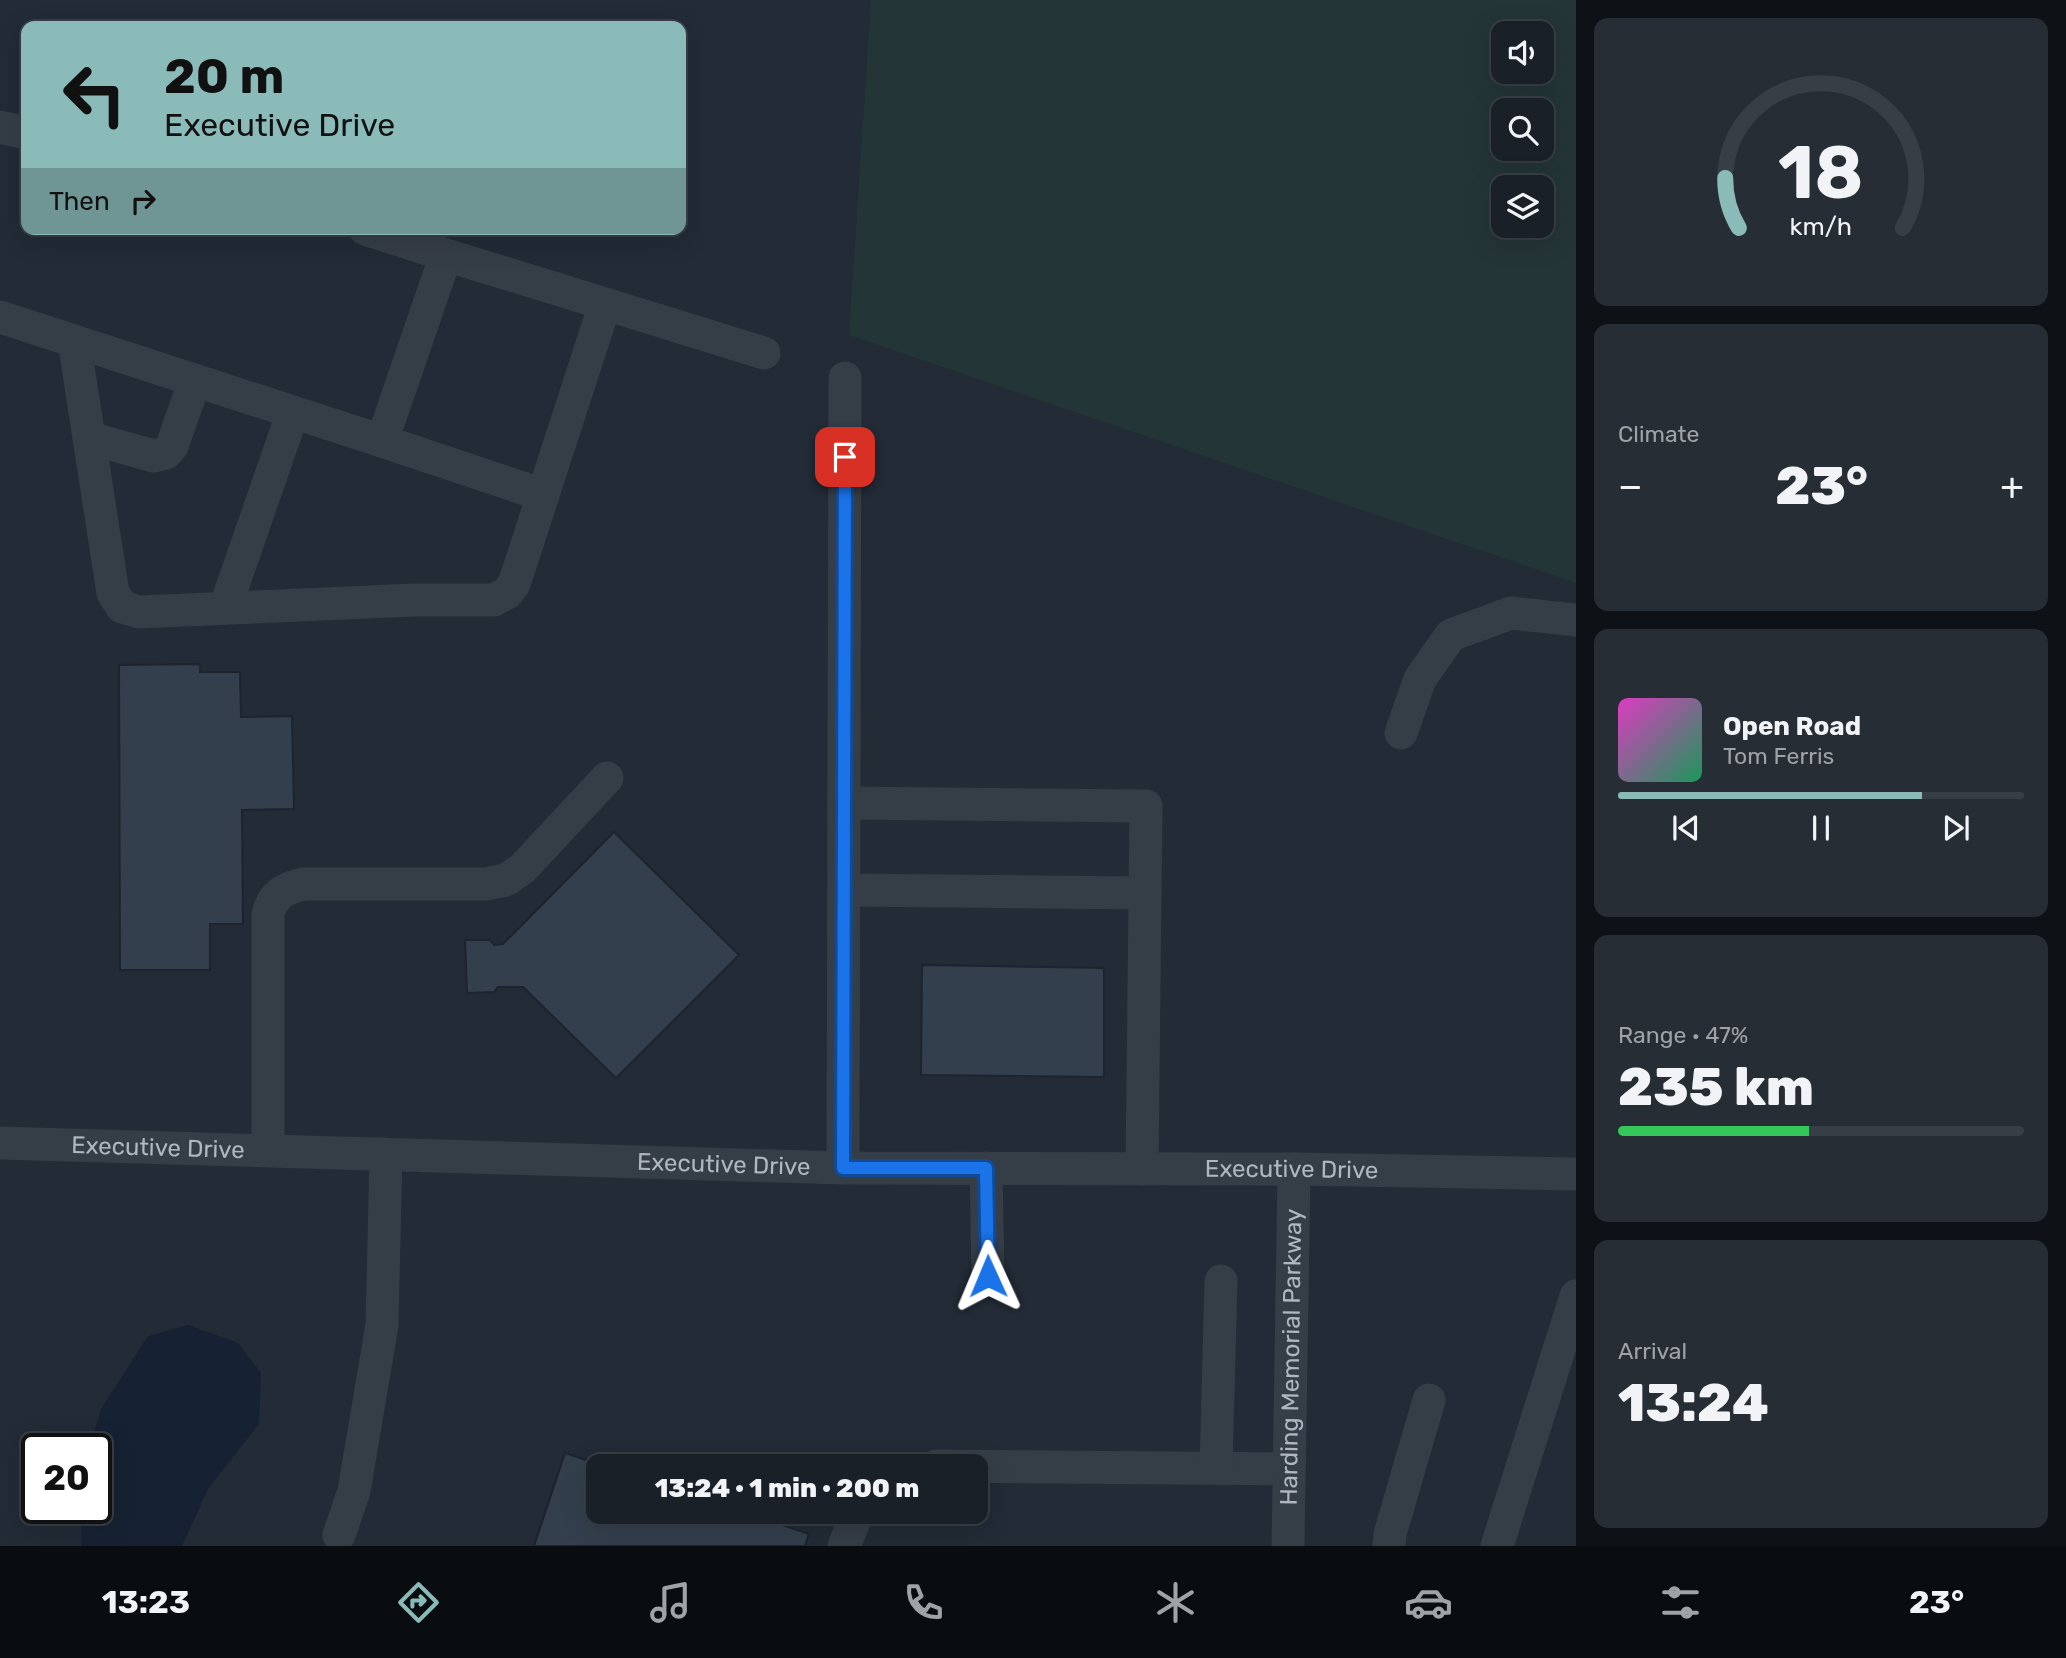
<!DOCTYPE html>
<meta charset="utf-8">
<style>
:root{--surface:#1a2028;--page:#272d34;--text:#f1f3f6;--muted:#9fa3a8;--line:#383e45;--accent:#8bbbb9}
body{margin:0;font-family:Rubik,sans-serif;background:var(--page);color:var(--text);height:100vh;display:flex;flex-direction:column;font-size:26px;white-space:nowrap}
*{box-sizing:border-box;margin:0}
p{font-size:23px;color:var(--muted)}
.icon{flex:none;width:38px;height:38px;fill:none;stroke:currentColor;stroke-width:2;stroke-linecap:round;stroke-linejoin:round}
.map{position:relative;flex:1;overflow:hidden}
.side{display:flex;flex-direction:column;gap:18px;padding:18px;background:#0e1216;width:490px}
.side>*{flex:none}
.guide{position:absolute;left:21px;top:21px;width:665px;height:214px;border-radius:14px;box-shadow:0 7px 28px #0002,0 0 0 2px var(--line);background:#8bbbb9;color:#111;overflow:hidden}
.buttons{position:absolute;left:1491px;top:21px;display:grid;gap:14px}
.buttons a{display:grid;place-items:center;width:63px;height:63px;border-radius:14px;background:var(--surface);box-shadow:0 7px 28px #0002,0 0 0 2px var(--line);font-size:35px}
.speed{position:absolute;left:21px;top:1433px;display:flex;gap:14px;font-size:35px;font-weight:700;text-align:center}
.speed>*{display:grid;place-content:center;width:91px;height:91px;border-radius:50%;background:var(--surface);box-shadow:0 7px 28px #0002,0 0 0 2px var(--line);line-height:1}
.speed .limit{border:4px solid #111;border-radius:10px;background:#fff;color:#111}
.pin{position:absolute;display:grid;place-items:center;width:60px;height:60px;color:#fff;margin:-30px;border-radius:14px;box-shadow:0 4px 10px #0006}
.me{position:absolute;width:77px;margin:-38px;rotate:359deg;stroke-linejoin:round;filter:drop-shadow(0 0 5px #0008)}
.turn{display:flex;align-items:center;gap:24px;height:147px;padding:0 28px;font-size:32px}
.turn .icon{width:91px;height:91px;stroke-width:2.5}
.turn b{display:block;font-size:49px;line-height:60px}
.then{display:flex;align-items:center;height:66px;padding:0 28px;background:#0003;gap:14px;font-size:26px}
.big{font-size:52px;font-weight:800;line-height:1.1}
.side .widget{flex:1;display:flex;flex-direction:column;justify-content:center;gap:10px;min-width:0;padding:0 24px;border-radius:14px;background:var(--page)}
.side .dial{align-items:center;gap:0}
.dial svg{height:182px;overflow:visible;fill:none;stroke:var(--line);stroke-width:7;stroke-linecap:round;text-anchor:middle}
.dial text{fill:var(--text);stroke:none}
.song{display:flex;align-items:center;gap:21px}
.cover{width:84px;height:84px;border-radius:10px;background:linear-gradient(135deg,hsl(310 70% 55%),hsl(150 70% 35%))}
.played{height:7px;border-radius:4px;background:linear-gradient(90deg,var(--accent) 75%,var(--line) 75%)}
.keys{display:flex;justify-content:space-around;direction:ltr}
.heat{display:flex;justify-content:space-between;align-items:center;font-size:38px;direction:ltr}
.charge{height:10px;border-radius:5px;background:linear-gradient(90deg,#34c759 47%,var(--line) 0)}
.trip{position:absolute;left:586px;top:1454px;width:402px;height:70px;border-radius:14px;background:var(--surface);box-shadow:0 7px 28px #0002,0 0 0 2px var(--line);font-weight:800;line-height:70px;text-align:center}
.tabs{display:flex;height:112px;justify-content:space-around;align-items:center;background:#0a0d10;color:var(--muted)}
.tabs .icon{width:49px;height:49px}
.tabs .active{color:var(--accent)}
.tabs b{font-size:32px;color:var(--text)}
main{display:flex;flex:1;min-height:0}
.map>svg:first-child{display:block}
.green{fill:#243537;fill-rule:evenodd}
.water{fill:#162233}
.building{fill:#343f4d;stroke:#1d242d;stroke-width:2}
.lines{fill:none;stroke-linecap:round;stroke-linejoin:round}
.minor{stroke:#353d47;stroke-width:33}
.route-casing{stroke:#114b97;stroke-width:18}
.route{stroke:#1a73e8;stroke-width:12}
.labels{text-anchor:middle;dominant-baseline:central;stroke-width:7;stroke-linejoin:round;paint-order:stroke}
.street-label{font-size:24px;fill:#b0b7c3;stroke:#1b222b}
</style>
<main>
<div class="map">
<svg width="1576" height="1546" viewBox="0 0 1576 1546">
<rect width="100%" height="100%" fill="#222b36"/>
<path class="green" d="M871 0H1576V583L849 335ZM1503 33H1542V72H1503ZM1503 110H1542V149H1503ZM1503 187H1542V226H1503Z"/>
<path class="water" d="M188 1325 238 1343 261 1373 259 1424 208 1489 182 1546H81L82 1509 96 1508V1449H89L101 1409 148 1336Z"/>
<path class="building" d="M200 664V672H240L241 717 292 716 294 809 242 810 243 924H210V970H120L119 665Z
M614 832 739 955 616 1078 523 987H498L494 992 467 993 465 940H490L494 945 503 944Z
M922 965 1104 968V1077L921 1075Z
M565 1453 605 1466H598V1512H744L809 1534 805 1546H534Z"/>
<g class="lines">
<g class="minor">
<path d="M0 127 26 133"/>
<path d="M446 255 764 353"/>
<path d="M0 317 382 441 446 255 365 229"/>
<path d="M74 341 113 593 122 607 139 612 415 600H494L507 593 514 584 543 495"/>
<path d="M89 438 154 456 166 453 172 446 195 380"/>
<path d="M382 441 543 495 605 304"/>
<path d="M225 608 293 412"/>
<path d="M1401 733 1420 679 1451 635 1511 613 1576 620"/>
<path d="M844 803 1146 806 1142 1169"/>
<path d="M844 890 1145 893"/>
<path id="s1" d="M0 1143 843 1168 1294 1169 1576 1174"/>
<path d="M268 1150V914C273 894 285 888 304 884H486L506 880 522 869 607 778"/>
<path d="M843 1168 845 378"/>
<path d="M986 1168 988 1276"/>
<path d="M936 1466 1289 1469"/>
<path d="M1216 1468 1221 1281"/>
<path d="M339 1535 354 1491 382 1325 386 1154"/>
<path d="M844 1546 858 1512"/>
<path id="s2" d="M1288 1546 1294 1169"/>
<path d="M1389 1546 1390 1534 1429 1400"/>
<path d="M1497 1546 1576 1296"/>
</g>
</g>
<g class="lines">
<defs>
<path id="route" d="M845 457 843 1168H986L988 1276"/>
</defs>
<use href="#route" class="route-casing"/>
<use href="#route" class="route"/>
</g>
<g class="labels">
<g class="street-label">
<text stroke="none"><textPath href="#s1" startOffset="158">Executive Drive</textPath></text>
<text stroke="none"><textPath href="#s1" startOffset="724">Executive Drive</textPath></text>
<text stroke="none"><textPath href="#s1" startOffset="1292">Executive Drive</textPath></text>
<text stroke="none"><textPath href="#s2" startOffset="189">Harding Memorial Parkway</textPath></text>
</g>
</g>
</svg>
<div class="buttons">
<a><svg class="icon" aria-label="sound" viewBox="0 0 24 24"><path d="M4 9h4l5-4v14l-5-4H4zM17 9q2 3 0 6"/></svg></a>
<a><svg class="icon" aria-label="search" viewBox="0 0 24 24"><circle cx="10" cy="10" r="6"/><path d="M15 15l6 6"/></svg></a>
<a><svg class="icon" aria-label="layers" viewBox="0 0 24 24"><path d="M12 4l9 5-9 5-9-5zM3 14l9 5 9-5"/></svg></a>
</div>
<div class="speed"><div class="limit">20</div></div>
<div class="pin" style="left:845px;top:457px;background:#d93025"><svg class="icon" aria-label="arrive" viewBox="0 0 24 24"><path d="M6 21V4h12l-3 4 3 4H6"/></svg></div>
<svg class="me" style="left:988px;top:1276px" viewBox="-20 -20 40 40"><path d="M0-17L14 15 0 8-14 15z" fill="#1a73e8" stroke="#fff" stroke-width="4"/></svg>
<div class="trip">13:24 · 1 min · 200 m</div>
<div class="guide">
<div class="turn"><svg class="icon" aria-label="left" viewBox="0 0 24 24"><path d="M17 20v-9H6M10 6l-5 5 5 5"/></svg><div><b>20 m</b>Executive Drive</div></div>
<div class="then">Then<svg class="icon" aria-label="right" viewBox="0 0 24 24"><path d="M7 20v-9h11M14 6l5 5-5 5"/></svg></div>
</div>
</div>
<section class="side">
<div class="widget dial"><svg viewBox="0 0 100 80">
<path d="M14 69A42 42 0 1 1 86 69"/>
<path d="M14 69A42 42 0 0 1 8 47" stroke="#8bbbb9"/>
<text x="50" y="56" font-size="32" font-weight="700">18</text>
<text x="50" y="72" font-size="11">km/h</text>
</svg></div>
<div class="widget"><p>Climate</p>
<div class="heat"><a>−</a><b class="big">23°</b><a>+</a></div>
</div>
<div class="widget">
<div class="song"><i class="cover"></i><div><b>Open Road</b><p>Tom Ferris</p></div></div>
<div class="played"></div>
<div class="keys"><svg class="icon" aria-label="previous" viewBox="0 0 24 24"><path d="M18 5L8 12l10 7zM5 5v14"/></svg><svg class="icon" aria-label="pause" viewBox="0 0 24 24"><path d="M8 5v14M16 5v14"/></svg><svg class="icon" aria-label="next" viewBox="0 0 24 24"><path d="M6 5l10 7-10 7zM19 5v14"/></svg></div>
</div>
<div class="widget"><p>Range · 47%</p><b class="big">235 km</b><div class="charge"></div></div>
<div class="widget"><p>Arrival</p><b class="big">13:24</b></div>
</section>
</main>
<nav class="tabs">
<b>13:23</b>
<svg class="icon active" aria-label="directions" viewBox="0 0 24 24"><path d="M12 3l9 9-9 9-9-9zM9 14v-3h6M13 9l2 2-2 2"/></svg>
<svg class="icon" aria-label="music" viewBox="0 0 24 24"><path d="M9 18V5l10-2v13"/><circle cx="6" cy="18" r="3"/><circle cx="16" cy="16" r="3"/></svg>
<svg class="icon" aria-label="phone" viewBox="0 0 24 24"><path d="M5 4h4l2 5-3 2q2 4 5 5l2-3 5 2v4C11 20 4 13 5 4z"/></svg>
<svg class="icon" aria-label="climate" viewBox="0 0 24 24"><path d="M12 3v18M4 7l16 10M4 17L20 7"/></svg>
<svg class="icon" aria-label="car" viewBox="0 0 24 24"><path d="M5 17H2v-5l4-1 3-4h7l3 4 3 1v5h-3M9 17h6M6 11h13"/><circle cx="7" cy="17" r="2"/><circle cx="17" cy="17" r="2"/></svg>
<svg class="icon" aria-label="filters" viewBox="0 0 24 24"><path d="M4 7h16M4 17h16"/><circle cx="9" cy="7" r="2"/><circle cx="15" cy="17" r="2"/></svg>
<b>23°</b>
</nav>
